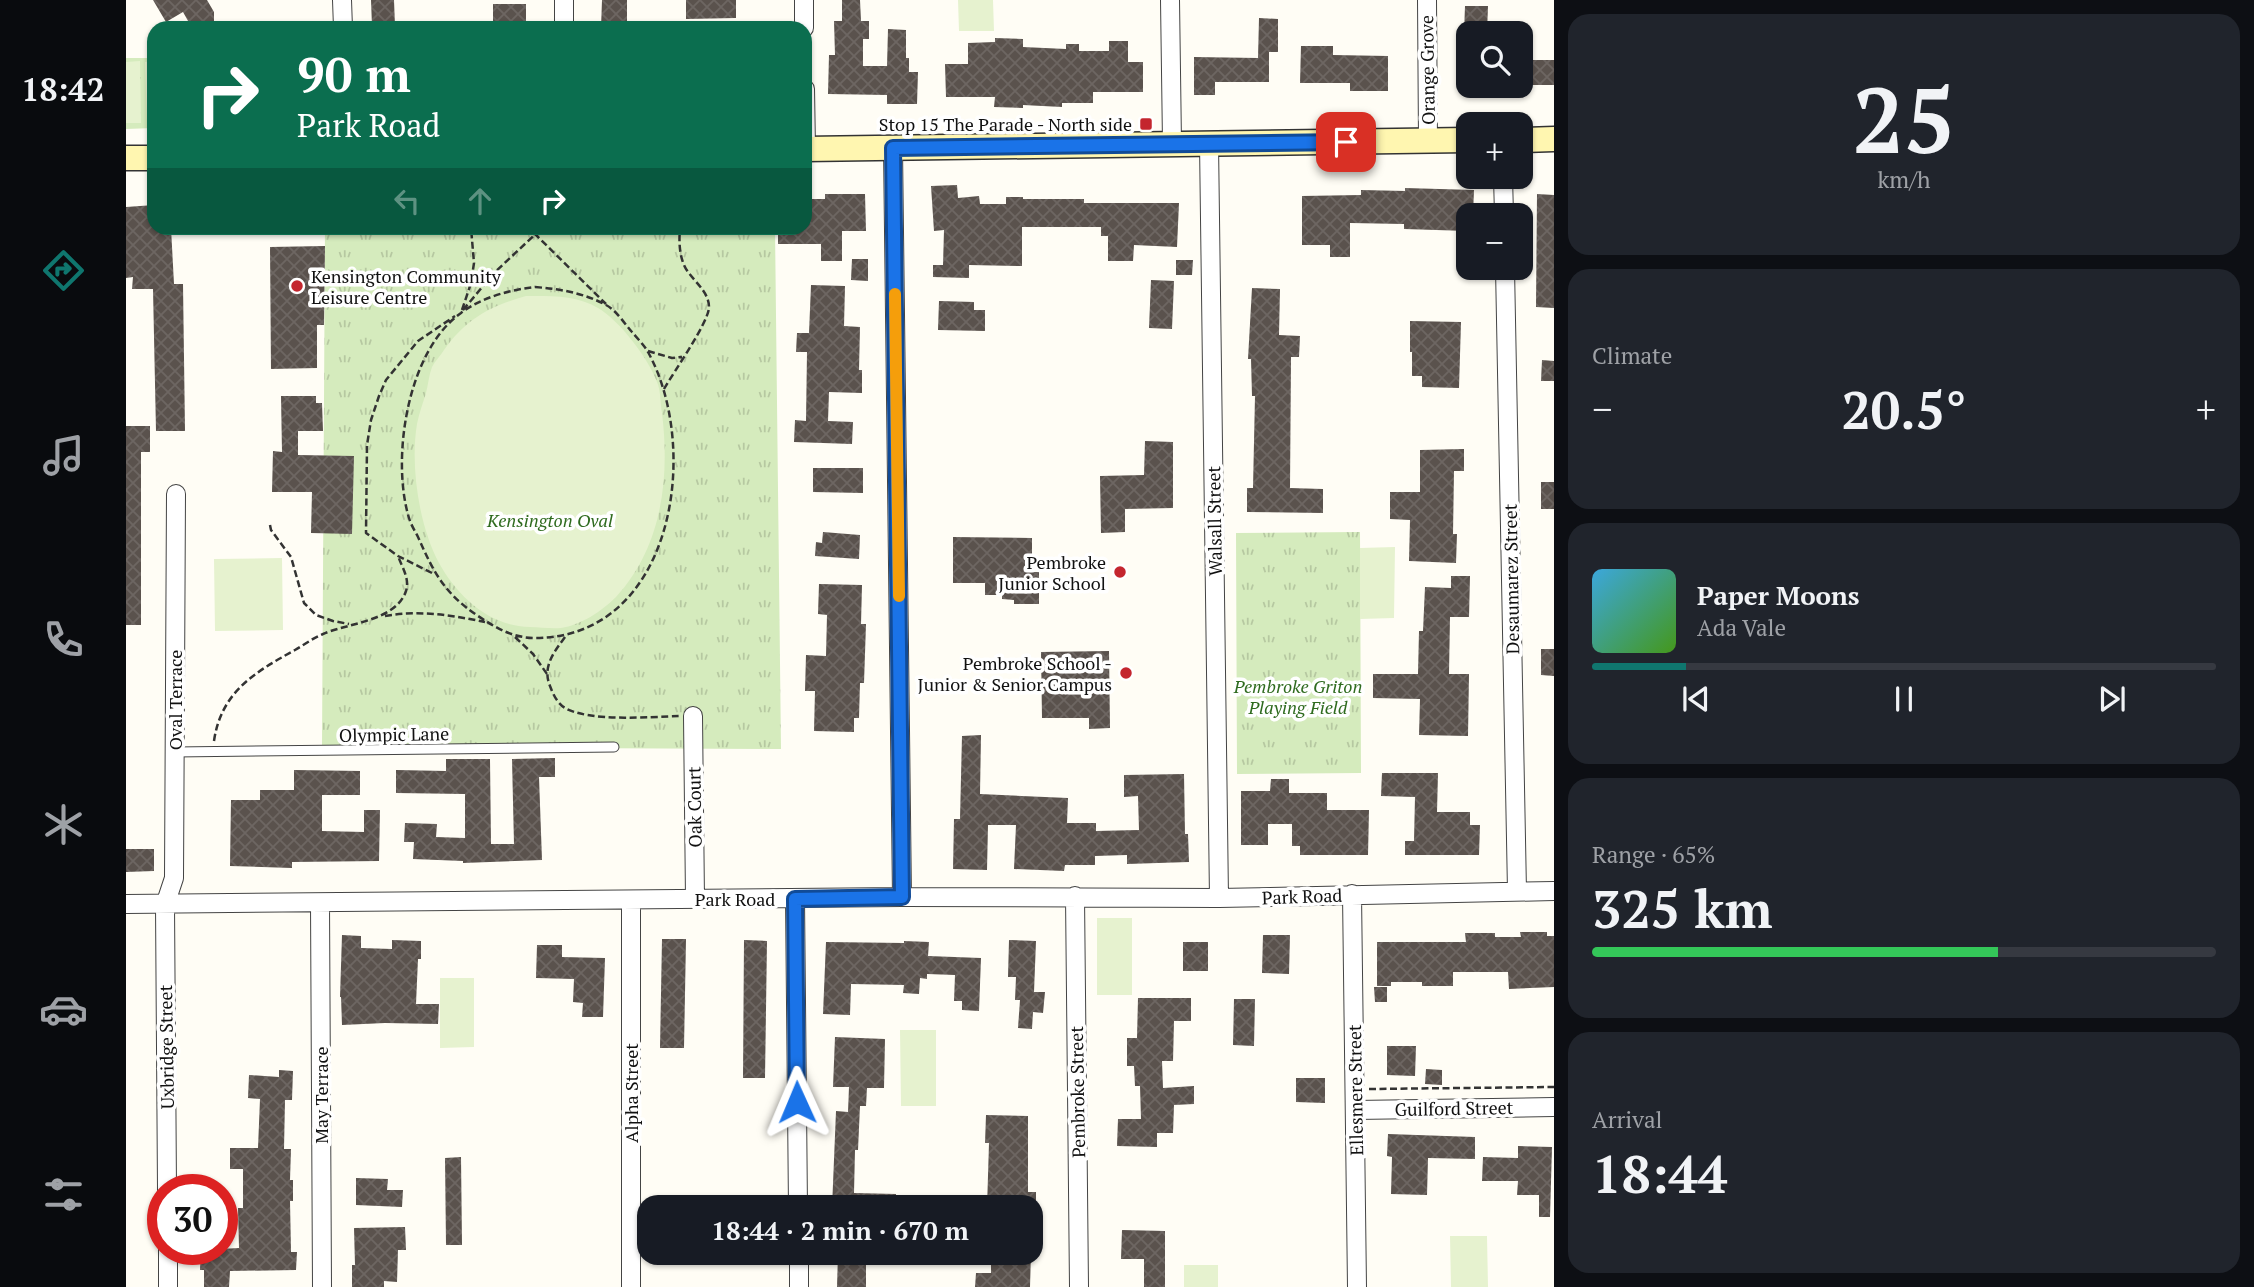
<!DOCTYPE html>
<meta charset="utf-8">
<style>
:root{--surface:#171b24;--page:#20242c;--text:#f1f3f6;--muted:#9ea1a6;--line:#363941;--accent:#0f766e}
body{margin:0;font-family:"PT Serif",serif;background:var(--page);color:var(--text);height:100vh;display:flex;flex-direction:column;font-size:26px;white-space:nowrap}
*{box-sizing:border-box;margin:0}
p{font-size:23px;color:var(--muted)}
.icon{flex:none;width:38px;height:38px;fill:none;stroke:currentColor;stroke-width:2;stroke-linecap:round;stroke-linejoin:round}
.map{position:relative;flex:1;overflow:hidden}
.side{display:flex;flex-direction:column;gap:14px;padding:14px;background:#0d0f14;width:700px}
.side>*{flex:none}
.guide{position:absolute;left:21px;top:21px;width:665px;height:214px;border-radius:21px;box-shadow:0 2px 5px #0004;background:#0b6e4f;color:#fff;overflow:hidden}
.tools{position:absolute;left:1330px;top:21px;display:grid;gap:14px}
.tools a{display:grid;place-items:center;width:77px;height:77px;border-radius:14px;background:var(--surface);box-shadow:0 2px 5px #0004;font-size:35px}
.speed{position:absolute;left:21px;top:1174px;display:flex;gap:14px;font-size:35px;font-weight:700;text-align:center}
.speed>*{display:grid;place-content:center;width:91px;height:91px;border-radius:50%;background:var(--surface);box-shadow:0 2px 5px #0004;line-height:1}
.speed .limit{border:10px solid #d22;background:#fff;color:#111}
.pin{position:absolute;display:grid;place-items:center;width:60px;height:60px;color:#fff;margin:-30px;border-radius:14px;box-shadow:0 4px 10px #0006}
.me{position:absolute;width:77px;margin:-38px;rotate:359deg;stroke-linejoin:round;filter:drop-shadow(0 0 5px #0008)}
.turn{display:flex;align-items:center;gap:24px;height:147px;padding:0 35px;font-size:32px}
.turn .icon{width:91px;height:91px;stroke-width:2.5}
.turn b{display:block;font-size:49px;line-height:60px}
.lanes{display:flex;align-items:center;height:66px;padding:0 35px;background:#0003;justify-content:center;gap:35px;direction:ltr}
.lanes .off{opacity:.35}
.big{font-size:52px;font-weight:600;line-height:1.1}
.side .tile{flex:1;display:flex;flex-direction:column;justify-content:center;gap:10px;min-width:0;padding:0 24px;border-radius:21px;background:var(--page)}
.side .dial{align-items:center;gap:0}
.dial b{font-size:91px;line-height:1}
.song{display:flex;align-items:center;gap:21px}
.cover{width:84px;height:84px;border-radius:10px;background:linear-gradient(135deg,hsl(200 70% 55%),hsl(100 70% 35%))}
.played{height:7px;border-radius:4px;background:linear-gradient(90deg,var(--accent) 15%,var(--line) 15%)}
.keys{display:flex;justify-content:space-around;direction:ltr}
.heat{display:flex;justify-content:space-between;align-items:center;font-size:38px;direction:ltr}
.charge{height:10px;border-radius:5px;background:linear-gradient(90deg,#34c759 65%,var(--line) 0)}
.trip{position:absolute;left:511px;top:1195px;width:406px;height:70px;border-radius:21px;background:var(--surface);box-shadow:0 2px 5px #0004;font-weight:600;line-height:70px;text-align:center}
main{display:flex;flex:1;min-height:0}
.tab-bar{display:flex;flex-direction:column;width:126px;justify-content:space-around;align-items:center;background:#090b0e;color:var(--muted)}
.tab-bar .icon{width:49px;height:49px}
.tab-bar .selected{color:var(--accent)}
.tab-bar b{font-size:32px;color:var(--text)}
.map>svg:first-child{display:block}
.grass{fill:url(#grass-tufts)}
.pitch{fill:#e6f2cf}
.building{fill:url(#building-cross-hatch)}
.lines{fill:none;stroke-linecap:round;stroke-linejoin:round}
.lane-casing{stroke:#444;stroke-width:11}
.street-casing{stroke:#444;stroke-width:20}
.secondary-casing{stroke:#333;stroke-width:27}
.path{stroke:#333;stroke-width:2.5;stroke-dasharray:7 3.5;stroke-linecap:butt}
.lane{stroke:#fff;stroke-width:9}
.street{stroke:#fff;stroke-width:18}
.secondary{stroke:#fff6b0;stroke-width:24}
.route-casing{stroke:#114b97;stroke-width:18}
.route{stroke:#1a73e8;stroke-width:12}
.slow{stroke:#f59e0b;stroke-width:12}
.poi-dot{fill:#c4262e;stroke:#fff;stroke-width:2.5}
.labels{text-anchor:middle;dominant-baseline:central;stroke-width:7;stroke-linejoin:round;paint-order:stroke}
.street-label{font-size:18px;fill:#111;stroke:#fff}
.poi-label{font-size:18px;fill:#111;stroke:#fff;text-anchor:end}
.park-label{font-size:18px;font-style:italic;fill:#2f6b1f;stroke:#fff}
</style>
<main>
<nav class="tab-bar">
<b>18:42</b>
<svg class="icon selected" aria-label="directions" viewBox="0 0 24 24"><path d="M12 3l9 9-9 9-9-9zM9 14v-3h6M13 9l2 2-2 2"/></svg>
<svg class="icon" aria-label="music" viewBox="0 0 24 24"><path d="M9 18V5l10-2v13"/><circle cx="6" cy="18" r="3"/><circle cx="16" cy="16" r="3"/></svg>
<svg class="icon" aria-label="phone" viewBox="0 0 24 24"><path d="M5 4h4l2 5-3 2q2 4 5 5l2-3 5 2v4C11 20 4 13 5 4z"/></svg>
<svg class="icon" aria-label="climate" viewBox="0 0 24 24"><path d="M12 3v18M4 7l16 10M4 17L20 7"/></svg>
<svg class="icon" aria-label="car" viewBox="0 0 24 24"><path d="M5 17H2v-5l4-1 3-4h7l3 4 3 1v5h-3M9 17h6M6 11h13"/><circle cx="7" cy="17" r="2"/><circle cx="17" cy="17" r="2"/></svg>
<svg class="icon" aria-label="filters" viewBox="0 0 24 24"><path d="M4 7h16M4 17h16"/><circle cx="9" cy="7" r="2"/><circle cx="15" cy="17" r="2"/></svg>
</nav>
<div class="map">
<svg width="1428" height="1287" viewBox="0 0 1428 1287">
<defs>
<pattern id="grass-tufts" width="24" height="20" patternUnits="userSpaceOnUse" patternTransform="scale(1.75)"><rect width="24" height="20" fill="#d5ebbd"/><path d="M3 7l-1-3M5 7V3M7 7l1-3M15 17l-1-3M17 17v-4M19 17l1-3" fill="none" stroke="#b6c8a1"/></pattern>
<pattern id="building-cross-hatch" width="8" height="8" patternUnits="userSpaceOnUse" patternTransform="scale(1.75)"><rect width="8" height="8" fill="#5a524d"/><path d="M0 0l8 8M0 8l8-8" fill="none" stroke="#6d6662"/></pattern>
</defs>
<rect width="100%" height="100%" fill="#fffdf5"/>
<path class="grass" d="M0 58H28V128L0 129Z
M199 228H649L655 749 196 747Z
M1234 532 1235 773 1111 774 1110 533Z"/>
<path class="pitch" d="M832 0H867L868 31H833Z
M14 61 15 123H0V62Z
M28 61V123H21L19 62Z
M400 296C424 296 451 295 472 308 493 320 523 359 531 382 535 391 534 403 536 413 544 478 536 547 490 597 476 611 455 625 435 628 425 629 414 627 404 627 363 626 332 597 313 563 293 526 284 466 291 424 293 413 297 403 300 393 302 385 303 375 306 367 309 361 315 355 318 350 340 319 364 306 400 296Z
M1269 547 1268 618 1234 619V548Z
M156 558 157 630 89 631 88 559Z
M971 918H1006V995H971Z
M314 978H348V1047L314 1048Z
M774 1030H810V1106H775Z
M1324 1236H1361L1362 1287H1325Z
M1058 1265H1092V1287H1058Z"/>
<path class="building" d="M27 0H81L88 12V28H66L57 12 40 22Z
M245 0H268L269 26H246Z
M476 0H501V28H475Z
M560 0H610V18L560 19Z
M716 0H734L735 21H743V39H737V66H761L762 29 780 30V58H783V72H792L791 104H761V95L702 94 703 55H709L708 21H716Z
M367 4H400V24L367 23Z
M1339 6H1362L1361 33H1338Z
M1133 18 1152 19V52H1143V82H1089V95H1068V57L1132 58Z
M869 38 897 39V47L940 49V44H953V51H983V41H1002V62H1017V92H967V103H936V107L897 105V108L868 107 869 97H820L819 64H842V43L869 42Z
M1175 46H1207V55L1262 56V91H1224V83H1174Z
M1395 60H1428V85H1395Z
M831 185 832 198 853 196 854 204H880V197H897V199H958V203H1053L1051 247 1008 245 1007 261H982V236H975V227H896V266L843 265V278L807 277V265H817L818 230 808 231 805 186Z
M1279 188 1348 190 1347 215H1342V231L1278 229V224L1224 223V257H1204V245H1176V196L1235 195V190L1279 191Z
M699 194H739L740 231H716V261H695V244H652V228H679V199H699Z
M1411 194 1428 195V308L1410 307Z
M28 205V228H45L48 284H57L59 431H30L27 289H6L7 277 0 278V207Z
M199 246 198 325H191V368L145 369 144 247Z
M726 259H742V281L725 280Z
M1050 260H1067L1066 275H1050Z
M1025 280 1048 281 1046 329 1023 328Z
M685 285 719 286 718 326 734 327 733 370H736V393L703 392 702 421 727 422 726 444 668 442 669 420 680 421 681 352H670L671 333H683Z
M1126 288 1154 289 1153 335 1174 336 1173 357H1165L1164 488 1197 489V513L1121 512V488H1127L1129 396H1126L1125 359H1122Z
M813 301 848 302V310H859V331L812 330Z
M1284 321 1335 322 1333 388 1296 387V376H1286V352H1284Z
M1416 360 1428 361V381H1415Z
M155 396H190V403H196L197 431H172V455L228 456 226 534 185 533 186 492H146L147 451 156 452Z
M0 426H24V452H15V625H0Z
M1019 441 1047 442V508L999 509V532L975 533 974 476 1018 475Z
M1338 449V471H1328L1327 534H1331L1330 563 1283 561 1284 520 1264 519V492H1294V450Z
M687 468H737V493L687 492Z
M1415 482H1428V509H1415Z
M697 532 734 535 733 559 689 556 690 542 696 543Z
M827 537 906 538V572H913V604H888V600L876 599V595H859V583H827Z
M1325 576H1344L1343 617H1324L1323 674H1343L1342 736 1293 735 1294 699 1247 698V674H1292L1293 631H1297L1299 587 1325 588Z
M693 584 736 585 735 624H740L738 683H734L733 718H728V732L688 731 689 691H679L680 655 700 656 701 615 692 614Z
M1415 649H1428V676L1415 675Z
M983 651 984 728 963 729V718H916L915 652Z
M855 735 854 794 942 798 941 823H970V831L1013 830 1012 796 998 797V775L1058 774 1059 834H1062L1063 862 1001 864V855L969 856V865H939L938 871 888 869 890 825H862L861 870 827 869 828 819H834L836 736Z
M429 758V777H413L416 860 337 863V861L287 859 288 842H278L279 823 311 824 310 837 339 838V794L270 793V770L320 771V759H364L365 844H388L386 759Z
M168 770 234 771V795H196V831L238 832V810H254L253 861 166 862V868L104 866 105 800H134V790H168Z
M1256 773H1312L1311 812H1344V825H1354L1353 855H1279V841H1288L1289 797 1255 796Z
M1145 779H1163V793H1201V810H1243L1242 855H1174V846H1166V824H1142V845H1115V791H1144Z
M0 849H28V871L0 872Z
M1394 932H1421V936H1428V987L1383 989 1382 972H1327V986H1296V982H1265V986H1251V942H1340L1339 933H1369V937H1395Z
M216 935 235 936V948L266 949V940L295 941V959H292L290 1004H313L312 1024 259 1023 216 1025 215 997H214Z
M1137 935H1164L1163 974 1136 973Z
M536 939H560L558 1048H534Z
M618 940 641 941 639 1078H617Z
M883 940 910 941 908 992H919L917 1013 907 1012 906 1029 892 1028 894 1000H889L890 977H882Z
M778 941 803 942 802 956 855 958 853 1011 836 1010V1001H828L829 975 801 974V979L794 978 793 994 777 993 778 985 725 984 724 1015 697 1014 700 942 778 943Z
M1057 942H1082V971H1057Z
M411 945H436V957L479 958 477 1017H456L457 1003 447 1002 448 979 410 978Z
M1248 987H1261V1002H1249Z
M1012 998H1065V1021H1048L1047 1061H1036L1037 1088 1068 1086V1104L1048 1105 1047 1133H1031V1147L991 1146 992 1119H1015L1014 1086H1009L1008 1066H1001V1038H1011Z
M1108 999H1129L1128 1046 1107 1045Z
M709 1037 759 1039 758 1088H741L740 1106H734L732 1150H729L728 1193 770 1194V1208H706L710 1111 722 1112 723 1087H707Z
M1261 1046H1290L1289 1076 1261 1075Z
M1300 1069 1316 1070V1085L1299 1084Z
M153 1070 167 1071 166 1100H159L158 1149H165L164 1180H167V1201H164L165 1252H171L170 1270 104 1271 103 1287H78V1270H74L75 1250 113 1248 112 1208H117V1169H104V1148H132L134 1099 122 1098 123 1075 153 1077Z
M1170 1078H1199V1103L1170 1102Z
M860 1115 902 1116V1192H910V1208H861L863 1143H859Z
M1262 1134 1349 1137V1159L1302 1158 1301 1195 1265 1194 1266 1157 1261 1156Z
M1392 1146 1426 1147 1424 1217H1413V1195H1391L1392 1181H1356L1357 1157 1392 1158Z
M335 1157 336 1245H320L319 1158Z
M230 1178 262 1179 261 1190H277L276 1207 230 1205Z
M279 1227 280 1250H272L271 1282 258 1281V1287H226V1265H229L228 1228Z
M996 1230 1039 1231V1287H1018V1259H995Z
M712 1253H740V1287H711Z
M865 1253H905L904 1287H849L850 1273H865Z"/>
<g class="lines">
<defs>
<path id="lane" d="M49 752 488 747"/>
<path id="street" d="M216 0 217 28
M438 0V28
M678 0V28
M1044 0 1046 143
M1301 0 1302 141
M679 89 680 149
M1083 143 1093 898
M767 148 776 897
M1377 177 1378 215
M1379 268 1391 891
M567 716 569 899
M1226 894 1231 1287
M949 896 953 1287
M669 899 672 1208
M194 903 196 1287
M0 904 776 897 1093 898 1428 891
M1229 1110 1428 1107
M41 1190 39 905 48 878 50 494
M42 1250V1287
M673 1253V1287
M505 1287V900"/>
<path id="secondary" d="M1395 140 1428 139
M679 149 1342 140
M0 158H28"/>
</defs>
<use href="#lane" class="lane-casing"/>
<use href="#street" class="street-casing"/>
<use href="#secondary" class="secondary-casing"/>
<path class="path" d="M399 228 409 234 480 304
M409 287C434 289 458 293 480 305 490 310 498 323 506 332 511 338 518 345 522 352 576 450 547 638 409 638 387 638 370 628 352 616 318 593 308 573 292 537 289 531 285 525 283 518 265 459 281 351 335 313 356 297 384 290 409 287Z
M336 310 345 283 348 263 345 228
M337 310 368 273 416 228
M522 351 546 358 556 357
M538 389C547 373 583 322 583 307 583 290 564 279 558 265 553 253 553 240 554 228
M144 525 145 530 165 557 178 603 190 615 207 621 223 624
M306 573 272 556 240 533 241 445 245 420 253 396 260 380 292 341 329 316
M259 616C293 610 325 615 359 622
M389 637 407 654 421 674
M439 637C428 652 416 667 424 686 427 694 431 703 439 708 464 722 524 717 553 716
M88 741C95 692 129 672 169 650 178 645 187 638 197 634 222 623 270 621 280 591 284 579 276 567 272 556
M1243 1089 1428 1087"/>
<use href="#lane" class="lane"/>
<use href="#street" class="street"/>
<use href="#secondary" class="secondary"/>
</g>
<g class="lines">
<defs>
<path id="route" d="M671 1102 669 899 776 897 767 148 1220 142"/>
</defs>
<use href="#route" class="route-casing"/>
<use href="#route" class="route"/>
<path class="slow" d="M769 294 773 596"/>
</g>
<g class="poi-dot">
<rect x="1013" y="117" width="14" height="14" rx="3.5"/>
<circle cx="171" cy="286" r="7"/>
<circle cx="994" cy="572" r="7"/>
<circle cx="1000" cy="673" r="7"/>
</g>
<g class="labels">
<g class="street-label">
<text transform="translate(1301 70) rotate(-91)">Orange Grove</text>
<text transform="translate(1088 521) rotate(-91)">Walsall Street</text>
<text transform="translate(1385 579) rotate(-91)">Desaumarez Street</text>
<text transform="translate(49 700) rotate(-90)">Oval Terrace</text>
<text transform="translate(268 734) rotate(-1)">Olympic Lane</text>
<text transform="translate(568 807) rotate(-91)">Oak Court</text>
<text transform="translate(1176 896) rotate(-2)">Park Road</text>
<text x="609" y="899">Park Road</text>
<text transform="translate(40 1047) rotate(-91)">Uxbridge Street</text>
<text transform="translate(1229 1090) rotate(-91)">Ellesmere Street</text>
<text transform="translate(951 1092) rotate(-91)">Pembroke Street</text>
<text transform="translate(505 1093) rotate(-90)">Alpha Street</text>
<text transform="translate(195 1095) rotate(-90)">May Terrace</text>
<text transform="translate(1328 1108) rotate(-1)">Guilford Street</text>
</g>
<g class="poi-label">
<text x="1006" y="124">Stop 15 The Parade - North side</text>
<text x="185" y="276" text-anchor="start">Kensington Community<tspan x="185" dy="21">Leisure Centre</tspan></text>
<text x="980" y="562">Pembroke<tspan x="980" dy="21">Junior School</tspan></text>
<text x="986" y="663">Pembroke School -<tspan x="986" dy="21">Junior &amp; Senior Campus</tspan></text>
</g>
<g class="park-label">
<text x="424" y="520">Kensington Oval</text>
<text x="1172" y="686">Pembroke Griton<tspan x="1172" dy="21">Playing Field</tspan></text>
</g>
</g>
</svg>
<div class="tools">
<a><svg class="icon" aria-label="search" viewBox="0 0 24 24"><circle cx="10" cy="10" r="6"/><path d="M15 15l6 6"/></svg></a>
<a>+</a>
<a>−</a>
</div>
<div class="speed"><div class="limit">30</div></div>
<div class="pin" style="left:1220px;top:142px;background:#d93025"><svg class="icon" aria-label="arrive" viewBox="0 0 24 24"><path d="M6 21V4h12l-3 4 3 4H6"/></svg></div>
<svg class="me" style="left:671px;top:1102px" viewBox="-20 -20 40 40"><path d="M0-17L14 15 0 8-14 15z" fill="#1a73e8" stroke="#fff" stroke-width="4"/></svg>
<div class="trip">18:44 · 2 min · 670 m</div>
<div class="guide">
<div class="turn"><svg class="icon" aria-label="right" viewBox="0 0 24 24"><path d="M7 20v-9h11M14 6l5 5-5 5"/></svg><div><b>90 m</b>Park Road</div></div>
<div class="lanes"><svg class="icon off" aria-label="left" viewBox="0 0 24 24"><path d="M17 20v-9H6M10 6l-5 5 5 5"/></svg><svg class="icon off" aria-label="ahead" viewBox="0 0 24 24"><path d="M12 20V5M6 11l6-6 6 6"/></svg><svg class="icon" aria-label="right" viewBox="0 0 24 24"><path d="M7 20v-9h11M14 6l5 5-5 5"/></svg></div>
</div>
</div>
<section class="side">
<div class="tile dial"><b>25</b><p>km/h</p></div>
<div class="tile"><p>Climate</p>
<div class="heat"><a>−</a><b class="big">20.5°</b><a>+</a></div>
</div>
<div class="tile">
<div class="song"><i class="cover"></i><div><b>Paper Moons</b><p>Ada Vale</p></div></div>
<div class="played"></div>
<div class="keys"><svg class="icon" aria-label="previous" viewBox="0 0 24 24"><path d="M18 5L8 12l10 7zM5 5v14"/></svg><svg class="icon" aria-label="pause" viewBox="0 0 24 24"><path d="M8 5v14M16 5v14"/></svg><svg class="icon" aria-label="next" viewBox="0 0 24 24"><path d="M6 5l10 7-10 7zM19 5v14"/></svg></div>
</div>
<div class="tile"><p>Range · 65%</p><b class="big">325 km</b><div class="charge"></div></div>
<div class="tile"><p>Arrival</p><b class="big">18:44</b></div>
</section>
</main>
